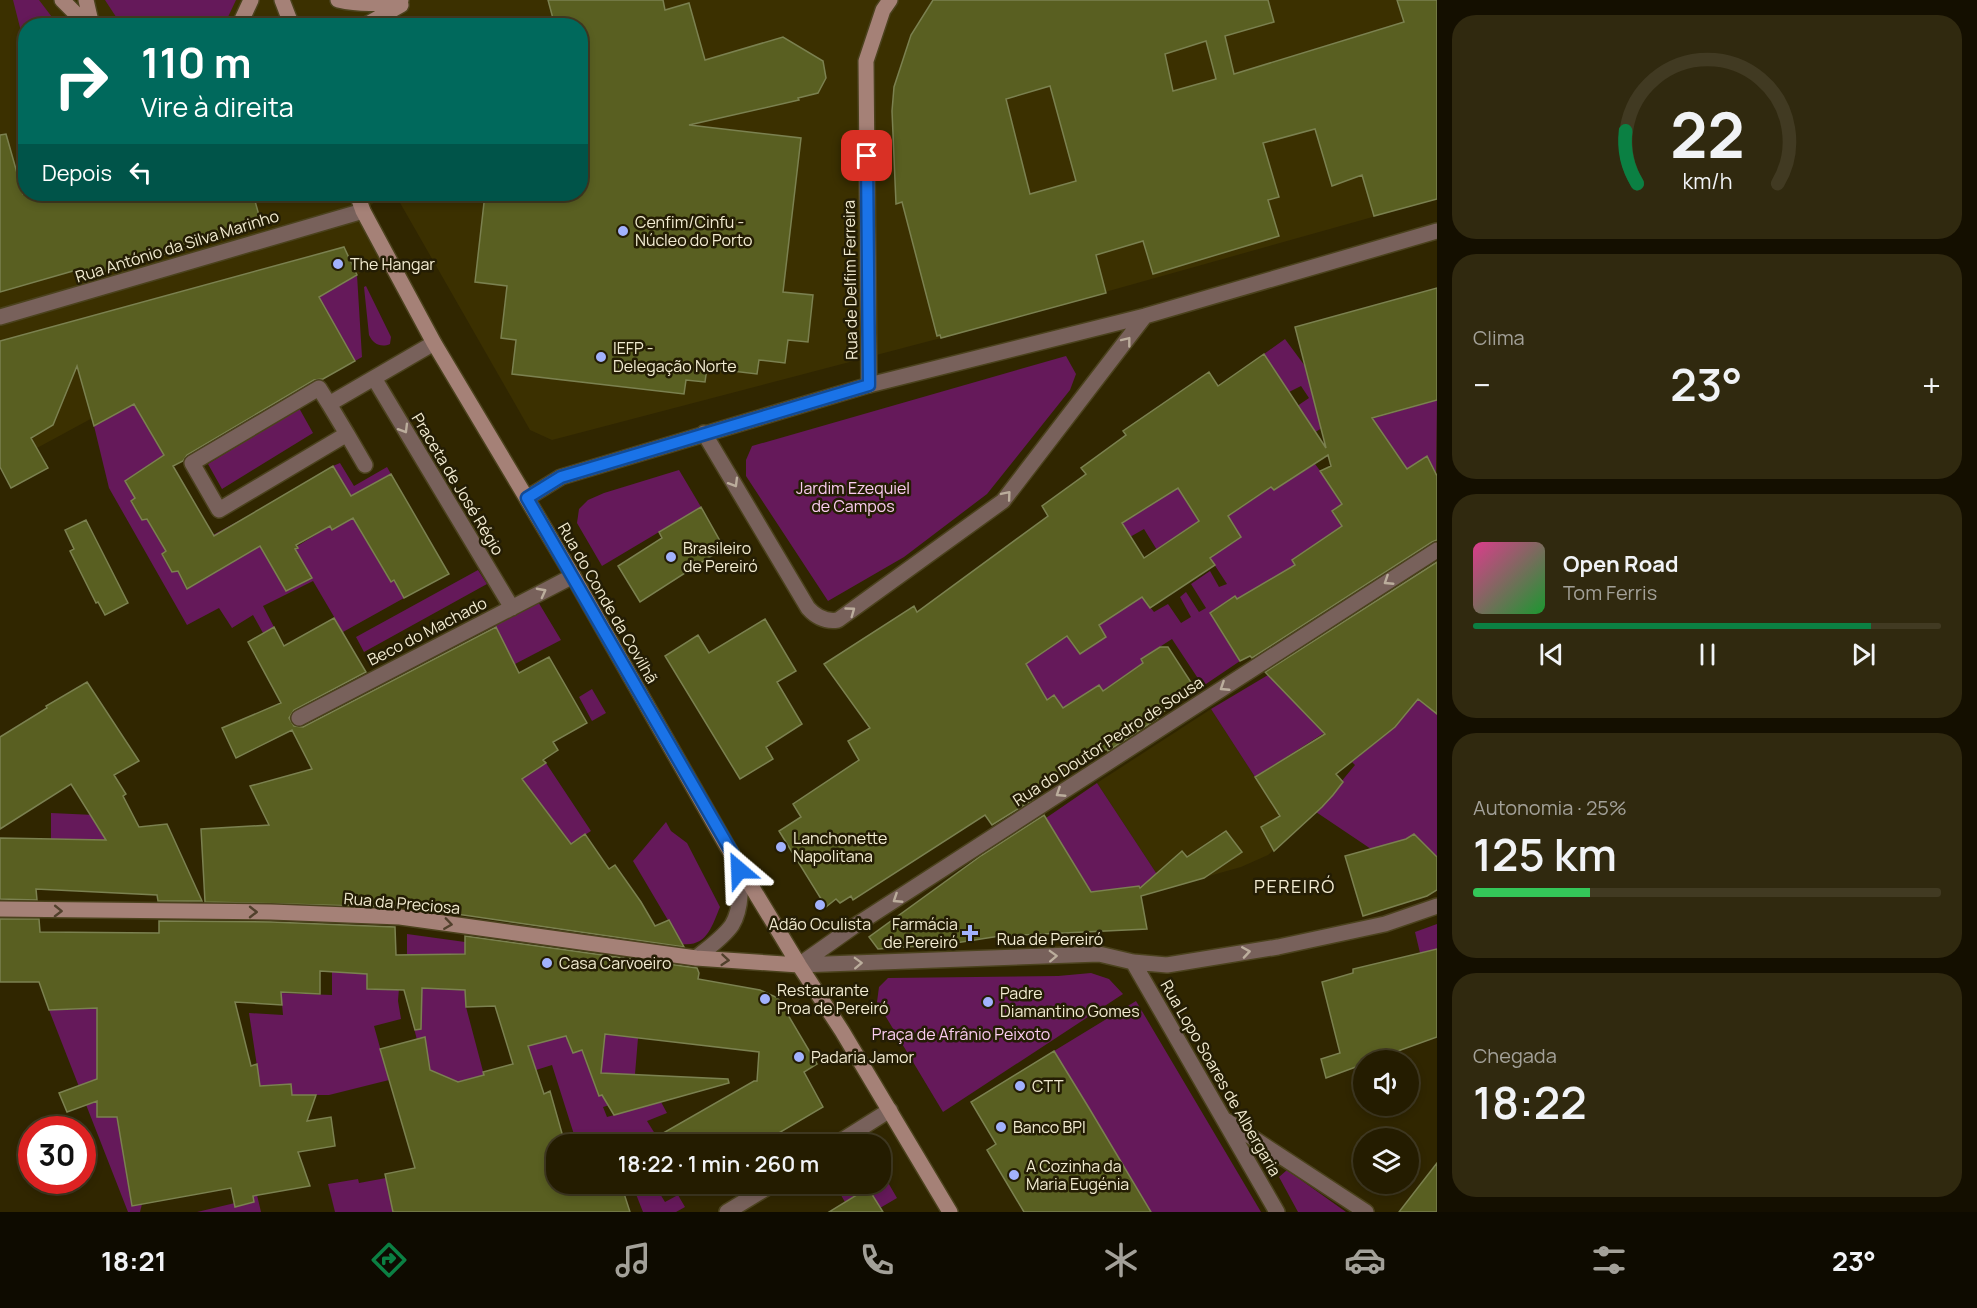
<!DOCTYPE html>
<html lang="pt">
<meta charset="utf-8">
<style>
:root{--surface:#241c00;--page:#30290f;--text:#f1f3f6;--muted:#a3a199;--line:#413a22;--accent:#0b8043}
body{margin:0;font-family:Manrope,sans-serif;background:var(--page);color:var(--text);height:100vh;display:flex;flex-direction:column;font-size:22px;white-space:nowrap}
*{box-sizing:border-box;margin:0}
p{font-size:20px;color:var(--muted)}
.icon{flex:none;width:33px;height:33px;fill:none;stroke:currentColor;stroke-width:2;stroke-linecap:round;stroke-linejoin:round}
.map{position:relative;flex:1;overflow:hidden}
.panel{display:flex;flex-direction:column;gap:15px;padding:15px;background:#140f00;width:540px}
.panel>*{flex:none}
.hud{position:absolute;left:18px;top:18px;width:570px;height:183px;border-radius:24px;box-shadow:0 3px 9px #0003,0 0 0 2px var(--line);background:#00695c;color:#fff;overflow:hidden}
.fabs{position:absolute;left:1353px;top:1050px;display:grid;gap:12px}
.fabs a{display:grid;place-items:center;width:66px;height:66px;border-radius:50%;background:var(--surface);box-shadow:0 3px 9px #0003,0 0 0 2px var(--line);font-size:30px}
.speed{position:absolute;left:18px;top:1116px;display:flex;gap:12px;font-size:30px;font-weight:700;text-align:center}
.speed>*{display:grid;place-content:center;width:78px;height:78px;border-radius:50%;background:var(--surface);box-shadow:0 3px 9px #0003,0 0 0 2px var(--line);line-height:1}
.speed .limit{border:9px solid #d22;background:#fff;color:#111}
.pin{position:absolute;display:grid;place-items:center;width:51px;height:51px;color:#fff;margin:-26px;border-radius:12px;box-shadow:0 3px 9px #0006}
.me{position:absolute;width:66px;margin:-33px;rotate:334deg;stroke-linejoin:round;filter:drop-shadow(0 0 4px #0008)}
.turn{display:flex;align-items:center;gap:21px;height:126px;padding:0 24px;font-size:27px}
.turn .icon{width:78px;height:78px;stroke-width:2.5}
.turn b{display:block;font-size:42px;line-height:51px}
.then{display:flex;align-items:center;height:57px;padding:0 24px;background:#0003;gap:12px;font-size:22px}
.big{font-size:45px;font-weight:600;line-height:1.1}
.panel .tile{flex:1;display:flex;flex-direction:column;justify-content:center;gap:9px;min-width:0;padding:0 21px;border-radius:24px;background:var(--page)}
.panel .dial{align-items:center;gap:0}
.dial svg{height:156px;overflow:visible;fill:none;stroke:var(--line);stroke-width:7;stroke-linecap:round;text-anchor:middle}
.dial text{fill:var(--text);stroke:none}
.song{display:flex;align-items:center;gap:18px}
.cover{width:72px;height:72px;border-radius:9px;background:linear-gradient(135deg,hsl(330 70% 55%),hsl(130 70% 35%))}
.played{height:6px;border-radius:3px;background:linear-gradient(90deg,var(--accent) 85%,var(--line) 85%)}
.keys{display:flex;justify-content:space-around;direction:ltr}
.heat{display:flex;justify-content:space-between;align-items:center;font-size:33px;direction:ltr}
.charge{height:9px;border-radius:4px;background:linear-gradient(90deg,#34c759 25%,var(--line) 0)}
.trip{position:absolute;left:546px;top:1134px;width:345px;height:60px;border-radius:24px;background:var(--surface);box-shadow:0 3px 9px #0003,0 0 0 2px var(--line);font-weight:600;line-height:60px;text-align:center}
.dock{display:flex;height:96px;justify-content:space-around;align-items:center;background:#0e0b00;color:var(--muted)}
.dock .icon{width:42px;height:42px}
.dock .on{color:var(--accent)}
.dock b{font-size:27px;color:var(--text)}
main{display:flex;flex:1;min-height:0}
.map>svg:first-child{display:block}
.built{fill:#3b3000}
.green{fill:#65195a}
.building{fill:#595f21;stroke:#7b8150;stroke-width:1.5;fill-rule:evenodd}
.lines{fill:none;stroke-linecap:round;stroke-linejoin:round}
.street-casing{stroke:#4b421d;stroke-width:18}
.secondary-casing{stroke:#4b421d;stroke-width:18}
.street{stroke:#78615b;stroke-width:15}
.secondary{stroke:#a58177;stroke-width:15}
.oneway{stroke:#bbad9c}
.oneway2{stroke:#51402c}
.route-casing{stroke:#114b97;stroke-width:15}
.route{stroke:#1a73e8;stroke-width:10}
.poi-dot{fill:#a2b2fd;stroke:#241d04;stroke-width:2}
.labels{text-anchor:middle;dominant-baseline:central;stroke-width:5;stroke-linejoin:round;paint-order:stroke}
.poi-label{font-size:16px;fill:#f2ebd1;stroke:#241d04;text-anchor:start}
.street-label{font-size:16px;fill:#f2ebd1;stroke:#241d04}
.park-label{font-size:16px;fill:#fbcdf1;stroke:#241d04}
.neighbourhood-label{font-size:18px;letter-spacing:1.5px;fill:#f2ebd1;stroke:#241d04}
</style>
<main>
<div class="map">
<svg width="1437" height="1212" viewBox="0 0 1437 1212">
<rect width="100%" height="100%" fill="#302600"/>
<path class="built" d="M0 0H1437V199L941 338 552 440 530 430 395 194H580V26H26V194H384L364 211 388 258 0 468Z
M1211 709 1292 834 1268 855 1241 867 1166 888 1097 783Z"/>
<path class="green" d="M13 0H39L58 25 26 26 25 47Z
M105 0H236L228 17 221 25 122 26Z
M357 275 362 357 355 361 330 317 164 455 125 481 135 498 131 502 142 520 147 519 166 551 162 554 172 572 178 571 187 588 213 535 244 518 270 563 330 526 333 530 353 518 390 581 394 580 404 598 343 632 313 581 263 606 274 627 263 633 253 615 232 628 219 608 187 625 109 488 94 426Z
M366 286 391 337 390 344C381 348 373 344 369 335L364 287Z
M1285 339 1333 404 1328 424 1292 447 1199 521 1165 544 1167 550 1160 555 1144 529 1130 537 1121 524 1309 398 1301 386 1289 392 1264 354Z
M1066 356 1076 374 1070 390 987 494 904 557 828 601 746 476V460L752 446Z
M1437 400 1436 473 1427 456 1407 469 1361 422Z
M299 408 313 433 222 489 208 464Z
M1349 424 1342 505 1332 511 1342 526 1292 560 1299 571 1212 617 1240 661 1203 686 1172 639 1141 659 1156 682 1130 672 1103 691 1099 686 1063 708 1054 696 1047 700 1024 661 1067 636 1080 654 1094 617 1142 597 1154 612 1168 604 1181 623 1191 617 1180 597 1186 592 1199 612 1206 608 1191 584 1210 571 1219 587 1227 584 1210 558 1241 537 1222 509 1241 508 1271 487 1274 490 1315 464 1324 476 1337 467Z
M340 463 354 486 387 467 391 474 351 496 333 466Z
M679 470 701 507 602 566 577 523 579 509 588 500 604 493Z
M478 570 487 584 364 652 356 637Z
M537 600 561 640 515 664 494 624Z
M1268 675 1342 752 1324 733 1255 777 1211 709Z
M592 689 606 713 592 721 579 697Z
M1407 690 1437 699V857L1414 834 1406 839 1371 849 1316 812 1355 765 1352 762 1395 727Z
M546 763 591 831 571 844 522 779Z
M1097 783 1166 888 1144 886 1121 889 1130 929 1114 931 1046 818Z
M51 813 116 816 130 841 51 839Z
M666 822 671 831 687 843 720 907C712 926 707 947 682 944L633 861Z
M1437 924V949L1420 953 1415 932Z
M407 934 465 942 466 1007 484 1075 430 1090 409 1009 422 988H434L432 955H407Z
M332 972 367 973V989L386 990 387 974 400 975 398 1001 401 1019 374 1026 389 1080 329 1095H292L291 1084 260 1086 249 1013 283 1015 281 993 332 995Z
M1091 973 1109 979 1123 994 943 1112 877 1002 879 987 888 978 1058 976Z
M1136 1001 1261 1212H1151L1054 1051Z
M185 1006 97 1015V1117L238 1114 261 1212H197L235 1203 236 1207 254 1202 236 1115 142 1204 140 1212H128L49 1010Z
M522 1027 540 1043 574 1029 638 1038 633 1098 603 1107 607 1117 661 1102 667 1113 647 1121 657 1137 644 1144H618L613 1133 577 1144 552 1065 536 1070Z
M1287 1170 1346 1212H1298L1279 1177Z
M881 1174 886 1179 897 1198 880 1208 868 1188 845 1202 835 1185 837 1184H880Z
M386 1178 409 1212H335L328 1184 358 1179 359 1183Z
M632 1184H654L665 1202 678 1195 685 1207 676 1212H643Z"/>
<path class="building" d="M548 0H663L665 10 689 3 705 60 783 37 823 61 826 78 818 93 798 98 799 100 689 125 801 138 783 292 813 295 808 342 788 340 785 363 759 360 757 374 707 368 705 382 686 380 684 394 512 374 516 340 501 338 507 286 475 282 485 194H580V26H555Z
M933 0H1268L1274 22 1225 36 1234 74 1404 22 1397 0H1437V199L1374 216 1362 175 1332 186 1315 129 1263 143 1279 197 1268 200 1279 236 1153 274 1143 241 1096 255 1106 293 941 338 940 335 937 336 902 202 896 204 892 111 894 87 911 35ZM1206 41 1216 79 1173 91 1165 54ZM1050 86 1076 181 1030 194 1006 99Z
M6 134 23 194H253L262 226 82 278 80 269 0 292V135Z
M344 247 357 275 319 297 355 361 323 379 314 380 187 455 183 461 173 466 214 536 333 466 351 496 391 474 449 574 404 598 394 580 391 582 353 518 332 530 330 526 296 545 298 548 295 549 312 578 286 591 260 546 187 589 178 571 172 572 162 554 166 551 147 519 142 520 131 501 135 498 125 481 164 455 134 404 94 426 77 366 53 425 31 438 48 468 11 488 0 467V341Z
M1437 288V400L1372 418 1407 469 1427 456 1437 476V540L1432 542 1252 658 1250 656 1240 661 1210 613 1235 596 1237 599 1295 565 1292 560 1342 526 1332 511 1342 504 1320 471 1331 466 1328 455 1274 490 1271 487 1228 516 1241 537 1210 558 1215 565 1150 608 1142 597 1099 625 1106 637 1080 654 1067 636 1026 664 1047 700 1054 695 1063 708 1099 685 1103 691 1143 663 1141 659 1160 647H1168L1196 690 1157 716 1158 718 1108 751 1106 749 1031 794 1034 799 992 825 985 815 853 900 851 896 840 903 836 899 826 907 779 831 801 817 793 804 859 760 848 741 870 728 824 664 914 606 917 612 1048 516 1042 506 1086 474 1081 468 1126 435 1123 431 1209 372 1218 386 1264 354 1326 448 1295 327ZM1178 488 1199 521 1144 558 1122 523Z
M701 507 724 548 640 602 618 566 662 538 659 532Z
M86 520 128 603 105 615 98 602 96 603 70 551 74 549 65 530Z
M1437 562V714L1418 699 1395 727 1336 774 1343 782 1333 795 1322 807 1274 851 1261 827 1280 816 1255 777 1325 734 1265 672Z
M334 618 366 672 294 710 289 718 294 726 303 727 496 627 519 673 549 657 587 723 553 742 558 750 543 760 546 763 522 779 571 844 585 834 609 869 615 865 641 902 655 926 669 920 684 947 394 905V907L205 902 201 829 269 825 250 786 312 769 292 730 236 758 222 728 281 703 248 642 274 627 284 646Z
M765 619 796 671 777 682 802 724 766 747 773 759 740 779 665 656 698 635 709 653Z
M87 682 139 761 114 775 126 794 123 796 139 827 167 824 202 901H158L157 895 36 889 37 900 0 899V838L106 840 71 784 0 829V737L47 708 46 706Z
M1044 815 1091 892 1139 886 1140 888 1182 851 1187 857 1226 831 1242 852 1204 878 1141 896 1147 929 1000 936 949 944 878 949 869 937 982 855Z
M1414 834 1437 857V890L1427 896 1363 916 1345 856 1406 839Z
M0 919H39L40 932 159 933V921L271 922 395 927 396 955 465 954V936L697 968 699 973 698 979 760 990 778 998 817 1064 804 1072 823 1107 760 1144H644L754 1081H757L759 1052 605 1034 601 1073 728 1079 729 1083 614 1115 602 1095 599 1096 582 1050 573 1053 566 1036 528 1046 544 1094 550 1091 565 1144H556V1184H621L630 1212H393L385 1174 415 1168 380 1049 425 1037 430 1070 458 1082 484 1075 483 1072 513 1064 495 1006 466 1007 465 990 422 988 421 1029 415 1030 404 990 367 989V974L320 971V994L281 992 282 1005 235 1002 251 1066 257 1064 260 1086 291 1084 292 1095H316L307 1121 331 1117 335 1146 298 1152 310 1186 253 1196 254 1202 235 1207 231 1188 132 1206 117 1117H97V1101L67 1112 59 1093 97 1079V1008L49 1010 39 982H0Z
M1437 949V1037L1373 1060H1364V1064L1326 1078 1321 1059 1340 1053 1322 982 1353 973V969Z
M1054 1051 1089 1108 1151 1212H1024L987 1150 996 1144 971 1102Z
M1437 1163V1212H1399Z
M868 1188 883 1212H829Z"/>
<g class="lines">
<defs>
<path id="street" d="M0 317 363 211
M374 378 512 608
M329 404 347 434 219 510 192 463 319 388 329 404 434 343
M704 433 808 608C816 617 825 622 838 620L1003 501 1145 316
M347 434 365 465
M527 498 561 477 869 385 1145 316 1437 231
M299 718 573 576
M696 958C708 948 723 938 732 925 742 908 742 882 737 864
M1133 962 1277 1212
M799 965 853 927 1437 550
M799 965 1099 954 1133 962 1167 965 1278 947 1385 924 1437 906
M1227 1121 1366 1212
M836 1144 890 1110
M727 1212 773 1184"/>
<path id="secondary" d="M62 0 88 26
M86 0 92 26
M282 0 292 26
M338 0C360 5 379 5 401 0
M239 26 251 0
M364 26 401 5
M357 194 363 211 434 343 573 576 727 846 799 965 842 1031 950 1212
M869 385 866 61 883 10 890 0
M0 909 271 912 400 917 696 958 799 965"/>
</defs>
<use href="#street" class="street-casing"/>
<use href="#secondary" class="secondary-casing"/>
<use href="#street" class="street"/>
<use href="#secondary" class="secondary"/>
</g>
<defs><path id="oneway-chevron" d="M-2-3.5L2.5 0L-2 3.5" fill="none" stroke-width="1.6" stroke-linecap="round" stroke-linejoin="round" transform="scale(1.5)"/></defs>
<g class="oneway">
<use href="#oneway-chevron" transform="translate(1127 341) rotate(-52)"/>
<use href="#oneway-chevron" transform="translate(404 429) rotate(59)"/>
<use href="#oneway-chevron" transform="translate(734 483) rotate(59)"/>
<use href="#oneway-chevron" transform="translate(1007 495) rotate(-50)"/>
<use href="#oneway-chevron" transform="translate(1388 581) rotate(147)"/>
<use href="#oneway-chevron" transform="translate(542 592) rotate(-28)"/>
<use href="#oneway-chevron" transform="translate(851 611) rotate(-36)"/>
<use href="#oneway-chevron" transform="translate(1224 687) rotate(147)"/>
<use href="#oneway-chevron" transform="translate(1060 793) rotate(147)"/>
<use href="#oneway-chevron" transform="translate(897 899) rotate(147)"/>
<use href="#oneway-chevron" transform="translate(1246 952) rotate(-9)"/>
<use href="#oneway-chevron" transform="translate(1053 956) rotate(-2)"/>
<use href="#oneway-chevron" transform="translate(858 963) rotate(-2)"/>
</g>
<g class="oneway2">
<use href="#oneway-chevron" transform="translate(58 911) rotate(1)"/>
<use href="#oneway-chevron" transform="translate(253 912)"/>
<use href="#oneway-chevron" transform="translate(448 924) rotate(8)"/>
<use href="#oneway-chevron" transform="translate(725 960) rotate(5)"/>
</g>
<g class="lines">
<defs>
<path id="route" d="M739 870 735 858 527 498 561 477 869 385 867 156"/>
</defs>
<use href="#route" class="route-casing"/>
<use href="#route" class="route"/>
</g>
<g class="poi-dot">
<circle cx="623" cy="231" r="6"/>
<circle cx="338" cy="264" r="6"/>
<circle cx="601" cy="357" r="6"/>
<circle cx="671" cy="557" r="6"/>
<circle cx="781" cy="847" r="6"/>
<circle cx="820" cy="905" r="6"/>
<path d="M967 924h6v6h6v6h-6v6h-6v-6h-6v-6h6z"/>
<circle cx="547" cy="963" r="6"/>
<circle cx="765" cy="999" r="6"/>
<circle cx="988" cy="1002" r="6"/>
<circle cx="799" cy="1057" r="6"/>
<circle cx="1020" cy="1086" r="6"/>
<circle cx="1001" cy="1127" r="6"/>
<circle cx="1014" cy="1175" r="6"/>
</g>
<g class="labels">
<g class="poi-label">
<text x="635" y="222">Cenfim/Cinfu -<tspan x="635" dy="18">Núcleo do Porto</tspan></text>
<text x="350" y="264">The Hangar</text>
<text x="613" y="348">IEFP -<tspan x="613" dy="18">Delegação Norte</tspan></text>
<text x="683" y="548">Brasileiro<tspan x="683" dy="18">de Pereiró</tspan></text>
<text x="793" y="838">Lanchonette<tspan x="793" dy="18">Napolitana</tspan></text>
<text x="820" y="924" text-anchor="middle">Adão Oculista</text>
<text x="958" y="924" text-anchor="end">Farmácia<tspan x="958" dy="18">de Pereiró</tspan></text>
<text x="559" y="963">Casa Carvoeiro</text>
<text x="777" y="990">Restaurante<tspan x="777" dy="18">Proa de Pereiró</tspan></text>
<text x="1000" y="993">Padre<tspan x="1000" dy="18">Diamantino Gomes</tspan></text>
<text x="811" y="1057">Padaria Jamor</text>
<text x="1032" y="1086">CTT</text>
<text x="1013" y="1127">Banco BPI</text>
<text x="1026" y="1166">A Cozinha da<tspan x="1026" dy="18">Maria Eugénia</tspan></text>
</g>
<g class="street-label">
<text transform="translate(177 246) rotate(-17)">Rua António da Silva Marinho</text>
<text transform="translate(850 280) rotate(-91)">Rua de Delfim Ferreira</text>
<text transform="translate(458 484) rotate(59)">Praceta de José Régio</text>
<text transform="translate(608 603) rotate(60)">Rua do Conde da Covilhã</text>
<text transform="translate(427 631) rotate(-27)">Beco do Machado</text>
<text transform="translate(1108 741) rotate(-33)">Rua do Doutor Pedro de Sousa</text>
<text transform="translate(402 903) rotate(5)">Rua da Preciosa</text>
<text x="1050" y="939">Rua de Pereiró</text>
<text transform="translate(1221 1078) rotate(60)">Rua Lopo Soares de Albergaria</text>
</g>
<g class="park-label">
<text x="853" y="488">Jardim Ezequiel<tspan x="853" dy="18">de Campos</tspan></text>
<text x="961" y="1034">Praça de Afrânio Peixoto</text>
</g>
<g class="neighbourhood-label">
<text x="1295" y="886">PEREIRÓ</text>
</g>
</g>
</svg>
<div class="fabs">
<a><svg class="icon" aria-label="sound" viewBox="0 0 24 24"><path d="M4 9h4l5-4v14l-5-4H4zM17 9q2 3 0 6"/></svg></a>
<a><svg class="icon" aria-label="layers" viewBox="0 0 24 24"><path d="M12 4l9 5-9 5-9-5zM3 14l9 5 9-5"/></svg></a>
</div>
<div class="speed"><div class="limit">30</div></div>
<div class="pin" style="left:867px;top:156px;background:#d93025"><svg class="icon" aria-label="arrive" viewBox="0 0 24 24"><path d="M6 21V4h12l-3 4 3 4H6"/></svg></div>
<svg class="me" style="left:739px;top:870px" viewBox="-20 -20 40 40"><path d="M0-17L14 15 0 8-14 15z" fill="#1a73e8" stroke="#fff" stroke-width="4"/></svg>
<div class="trip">18:22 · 1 min · 260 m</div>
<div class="hud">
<div class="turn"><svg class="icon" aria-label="right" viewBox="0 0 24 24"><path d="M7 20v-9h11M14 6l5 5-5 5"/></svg><div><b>110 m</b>Vire à direita</div></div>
<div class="then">Depois<svg class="icon" aria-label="left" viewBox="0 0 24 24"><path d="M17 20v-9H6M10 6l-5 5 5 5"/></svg></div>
</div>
</div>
<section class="panel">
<div class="tile dial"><svg viewBox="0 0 100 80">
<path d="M14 69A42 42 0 1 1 86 69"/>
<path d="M14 69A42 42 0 0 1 8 42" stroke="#0b8043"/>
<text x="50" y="56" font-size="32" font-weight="700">22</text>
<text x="50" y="72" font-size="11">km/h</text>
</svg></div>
<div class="tile"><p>Clima</p>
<div class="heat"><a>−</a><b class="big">23°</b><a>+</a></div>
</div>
<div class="tile">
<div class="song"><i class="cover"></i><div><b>Open Road</b><p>Tom Ferris</p></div></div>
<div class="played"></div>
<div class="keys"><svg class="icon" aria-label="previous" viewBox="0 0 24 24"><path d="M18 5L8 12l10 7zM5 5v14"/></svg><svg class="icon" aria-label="pause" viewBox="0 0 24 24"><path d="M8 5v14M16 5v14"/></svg><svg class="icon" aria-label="next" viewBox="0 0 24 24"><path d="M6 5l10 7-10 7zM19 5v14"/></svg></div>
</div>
<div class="tile"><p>Autonomia · 25%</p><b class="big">125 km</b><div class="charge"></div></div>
<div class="tile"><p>Chegada</p><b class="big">18:22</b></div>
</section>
</main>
<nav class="dock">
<b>18:21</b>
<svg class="icon on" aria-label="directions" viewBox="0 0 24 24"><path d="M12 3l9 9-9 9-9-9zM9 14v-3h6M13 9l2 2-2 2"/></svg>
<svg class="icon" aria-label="music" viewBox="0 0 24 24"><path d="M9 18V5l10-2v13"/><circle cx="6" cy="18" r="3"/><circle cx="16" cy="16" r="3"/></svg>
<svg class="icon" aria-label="phone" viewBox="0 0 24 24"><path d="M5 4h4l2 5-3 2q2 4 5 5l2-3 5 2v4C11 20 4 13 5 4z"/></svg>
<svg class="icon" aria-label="climate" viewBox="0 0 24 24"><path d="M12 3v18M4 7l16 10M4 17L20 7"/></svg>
<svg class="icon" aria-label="car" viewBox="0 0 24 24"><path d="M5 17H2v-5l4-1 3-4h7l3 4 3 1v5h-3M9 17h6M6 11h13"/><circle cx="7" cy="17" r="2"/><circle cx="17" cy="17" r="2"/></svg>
<svg class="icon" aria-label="filters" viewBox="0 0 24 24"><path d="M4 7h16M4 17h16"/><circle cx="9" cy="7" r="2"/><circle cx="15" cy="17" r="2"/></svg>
<b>23°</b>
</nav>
